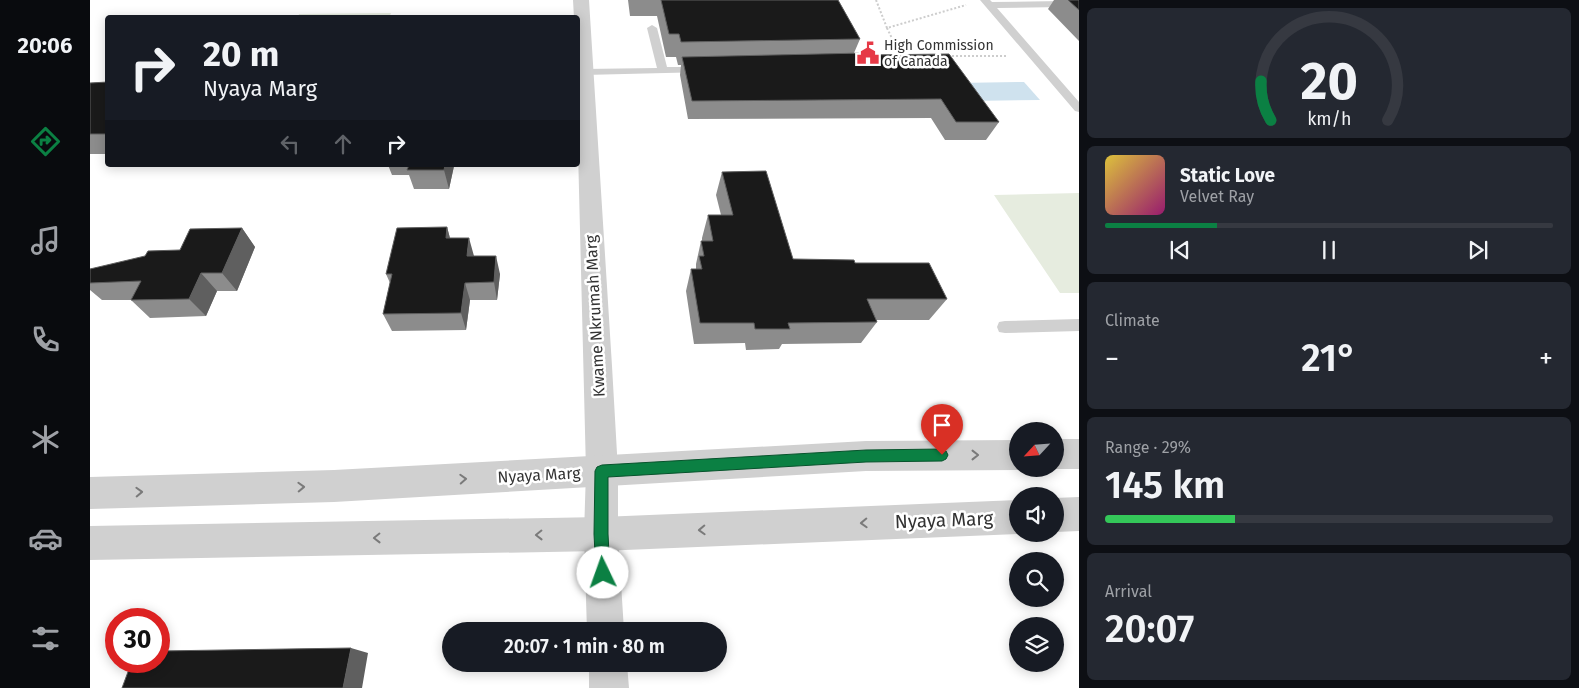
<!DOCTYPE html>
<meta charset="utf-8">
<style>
:root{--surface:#171b24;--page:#242831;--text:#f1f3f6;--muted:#9ea1a6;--line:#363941;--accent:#0b8043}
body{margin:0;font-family:"Fira Sans",sans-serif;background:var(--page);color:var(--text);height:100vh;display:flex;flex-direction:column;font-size:19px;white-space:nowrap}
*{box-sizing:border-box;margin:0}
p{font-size:16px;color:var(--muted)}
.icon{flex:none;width:28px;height:28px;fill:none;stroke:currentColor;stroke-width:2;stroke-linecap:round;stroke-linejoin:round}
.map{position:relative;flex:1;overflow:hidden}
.drawer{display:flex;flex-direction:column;gap:8px;padding:8px;background:#0d0f14;width:500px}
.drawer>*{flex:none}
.top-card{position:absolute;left:15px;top:15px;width:475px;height:152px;border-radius:5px;box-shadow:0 2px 12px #0003;background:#171b24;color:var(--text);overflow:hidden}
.needle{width:32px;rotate:244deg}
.buttons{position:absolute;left:919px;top:422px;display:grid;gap:10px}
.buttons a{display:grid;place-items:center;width:55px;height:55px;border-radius:50%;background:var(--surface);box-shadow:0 2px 12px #0003;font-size:25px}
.speed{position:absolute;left:15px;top:608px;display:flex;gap:10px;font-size:25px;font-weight:700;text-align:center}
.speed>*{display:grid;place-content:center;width:65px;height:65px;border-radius:50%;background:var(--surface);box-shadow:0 2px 12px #0003;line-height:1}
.speed .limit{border:8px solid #d22;background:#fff;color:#111}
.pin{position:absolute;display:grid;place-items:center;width:42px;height:42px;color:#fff;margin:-51px -21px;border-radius:50% 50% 50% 0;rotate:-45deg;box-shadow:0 0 5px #0007}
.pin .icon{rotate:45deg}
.me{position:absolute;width:55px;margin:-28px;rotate:357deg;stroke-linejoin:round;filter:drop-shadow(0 0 4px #0008)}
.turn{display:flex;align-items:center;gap:18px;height:105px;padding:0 15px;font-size:22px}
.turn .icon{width:65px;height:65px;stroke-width:2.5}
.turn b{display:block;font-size:35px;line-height:42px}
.lanes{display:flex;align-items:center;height:48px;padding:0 15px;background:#0003;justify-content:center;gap:25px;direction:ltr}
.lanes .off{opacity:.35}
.big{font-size:38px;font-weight:600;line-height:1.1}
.drawer .card{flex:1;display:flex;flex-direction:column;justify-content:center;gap:8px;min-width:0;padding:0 18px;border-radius:8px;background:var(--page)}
.drawer .dial{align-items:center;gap:0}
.dial svg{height:130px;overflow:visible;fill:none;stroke:var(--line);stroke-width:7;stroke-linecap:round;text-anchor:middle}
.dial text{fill:var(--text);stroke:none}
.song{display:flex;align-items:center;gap:15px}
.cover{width:60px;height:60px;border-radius:8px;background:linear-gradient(135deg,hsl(50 70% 55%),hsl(320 70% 35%))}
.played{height:5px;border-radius:2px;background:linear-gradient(90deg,var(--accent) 25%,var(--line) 25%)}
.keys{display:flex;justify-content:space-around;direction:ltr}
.heat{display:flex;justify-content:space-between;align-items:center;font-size:28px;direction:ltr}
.charge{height:8px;border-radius:4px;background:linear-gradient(90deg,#34c759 29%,var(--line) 0)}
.trip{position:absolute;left:352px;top:622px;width:285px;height:50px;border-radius:25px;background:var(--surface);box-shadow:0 2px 12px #0003;font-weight:600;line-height:50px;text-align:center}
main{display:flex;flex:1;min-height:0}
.menu{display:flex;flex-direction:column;width:90px;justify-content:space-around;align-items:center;background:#090b0e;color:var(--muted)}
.menu .icon{width:35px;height:35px}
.menu .current{color:var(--accent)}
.menu b{font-size:22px;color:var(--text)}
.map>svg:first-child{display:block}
.green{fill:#e6ecdf}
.water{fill:#cfe2ee}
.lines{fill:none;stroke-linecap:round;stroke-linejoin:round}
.path{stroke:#cdcdcd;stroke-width:2;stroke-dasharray:2 2;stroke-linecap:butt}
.service{fill:#d0d0d0;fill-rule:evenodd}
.minor{fill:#d0d0d0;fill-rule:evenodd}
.tertiary{fill:#d0d0d0;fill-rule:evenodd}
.wall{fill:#8c8c8c}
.shaded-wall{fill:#5f5f5f}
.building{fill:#1a1a1a;stroke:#5f5f5f}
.oneway{stroke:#7a7a7a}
.route{fill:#0b8043;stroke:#07532c}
.labels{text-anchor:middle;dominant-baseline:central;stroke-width:5;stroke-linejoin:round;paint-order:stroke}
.far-poi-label{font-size:14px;fill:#333;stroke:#fff;text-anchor:start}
.street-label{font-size:16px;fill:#333;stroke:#fff}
.near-street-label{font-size:19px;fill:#333;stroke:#fff}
</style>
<main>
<nav class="menu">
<b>20:06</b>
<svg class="icon current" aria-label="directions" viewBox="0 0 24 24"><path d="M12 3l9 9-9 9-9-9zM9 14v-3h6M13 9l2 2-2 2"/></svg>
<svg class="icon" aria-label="music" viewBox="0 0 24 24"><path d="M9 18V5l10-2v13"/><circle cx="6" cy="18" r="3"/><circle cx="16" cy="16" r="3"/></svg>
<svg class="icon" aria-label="phone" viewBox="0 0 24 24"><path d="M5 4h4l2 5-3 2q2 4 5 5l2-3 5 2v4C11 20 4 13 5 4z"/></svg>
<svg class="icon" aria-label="climate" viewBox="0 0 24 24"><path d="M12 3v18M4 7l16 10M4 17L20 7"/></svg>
<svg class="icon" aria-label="car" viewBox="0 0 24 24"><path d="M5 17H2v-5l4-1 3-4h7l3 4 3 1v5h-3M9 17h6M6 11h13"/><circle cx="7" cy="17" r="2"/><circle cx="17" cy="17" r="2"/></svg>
<svg class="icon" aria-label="filters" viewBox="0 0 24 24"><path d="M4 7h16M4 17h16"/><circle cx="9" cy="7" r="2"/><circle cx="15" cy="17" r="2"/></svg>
</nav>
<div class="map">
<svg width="989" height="688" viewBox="0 0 989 688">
<rect width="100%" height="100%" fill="#fff"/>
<path class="green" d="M301 13 299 18 208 17 209 14Z
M989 193V293H970L904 195Z"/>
<path class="water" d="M934 82 950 100 880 101 867 83Z"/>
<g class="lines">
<path class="path" d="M786 0 797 28
M810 55 797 28 876 5
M858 56H916"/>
<path class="service" d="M890 0H900L902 2 972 1 989 6V12L971 7 907 8 989 102V112L985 111Z
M562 25 567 28 577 67H612L617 70 616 72 494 75 489 72 494 69 567 68 557 28Z
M989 319V331L915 333 909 332 907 327 909 322 915 321Z"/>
<path class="minor" d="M483 0H499L522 366 528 471V534L534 631H497L494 534 496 471 488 150V18H484Z
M499 664H537L539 688H499Z"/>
<path class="tertiary" d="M965 439H989V469H965Z
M928 440V469H930L928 470 776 471 244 502 0 509V477L244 470 776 441Z
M989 497V531L965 532V498Z
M928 500V534L511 551 0 560V526L511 517Z"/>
</g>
<path class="wall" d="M538 0H748L770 39 764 53 775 55 909 122 896 140H855L841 118 598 119 590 75 591 65H588L586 57H576L567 16H540Z
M964 0H989V41L958 9Z
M18 82V154H0V83Z
M298 165H398V166H364L359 189H324L319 175H302Z
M632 172 703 259 765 263 857 299 839 320H786L787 322 771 343 692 344 689 349 656 350 655 343 604 344 596 291 601 269H606V264L611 241H612V238L618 215H631L626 195Z
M357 227 360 238 384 256 410 274 407 300H380L376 330 302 331 293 314 300 283 296 274Z
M152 228 165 247 147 291H127L116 316 60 318 41 300H12L0 290V269L90 250Z"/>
<path class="shaded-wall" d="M355 165H364V166L359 189 354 170Z
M357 227 362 246 356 238Z
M152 228 165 247 147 291 132 273Z
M379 238 384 256H377Z
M406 256 410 274 407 300 404 282Z
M111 273 127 291 116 316 99 299Z
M375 283 380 300 376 330 371 313Z
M261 648 278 653 272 688H253Z"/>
<path class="building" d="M571 0H748L770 39 591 42 589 34H579Z
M978 0H989V10Z
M774 53 775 55 859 54 909 122H866L851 99 602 101 592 57Z
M18 82V134H0V83Z
M319 165H355L354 170H317Z
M676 171 703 259 764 260 765 263H839L857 299H777L787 322 698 323 700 329H665L664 323H610L601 269H612L609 256H614L611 241H623L618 215H643L632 172Z
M357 227 356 238H379L377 256H406L404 282 375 283 371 313 293 314 302 274H296L307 228Z
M152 228 132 273H111L99 299 41 300 51 281 0 283V269L55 256 58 251 90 250 100 229Z
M261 648 253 688H32L42 661H69V651Z"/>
<defs><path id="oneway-chevron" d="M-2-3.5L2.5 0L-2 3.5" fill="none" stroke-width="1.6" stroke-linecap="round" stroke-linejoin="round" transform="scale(1.25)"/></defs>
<g class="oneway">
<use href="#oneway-chevron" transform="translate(885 455)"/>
<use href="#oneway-chevron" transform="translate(373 479) rotate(-3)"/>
<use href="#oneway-chevron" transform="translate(211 487) rotate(-2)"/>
<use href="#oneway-chevron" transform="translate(49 492) rotate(-2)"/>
<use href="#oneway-chevron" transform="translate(774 523) rotate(178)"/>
<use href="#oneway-chevron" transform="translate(612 530) rotate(178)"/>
<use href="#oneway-chevron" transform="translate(449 535) rotate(179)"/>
<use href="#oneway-chevron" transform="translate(287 538) rotate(179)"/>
</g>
<path class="route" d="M852 449 856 451 858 455 856 459 852 461 776 462 518 477V534L520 573 518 578 513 580 508 578 506 573 504 534 505 471 507 467 512 465 776 450Z"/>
<defs>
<symbol id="civic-bare" viewBox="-9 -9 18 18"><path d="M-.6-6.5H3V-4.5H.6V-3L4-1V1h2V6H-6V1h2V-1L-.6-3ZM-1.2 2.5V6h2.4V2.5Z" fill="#e63946" stroke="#fff" stroke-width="2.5" paint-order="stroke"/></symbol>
</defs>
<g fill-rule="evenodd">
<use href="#civic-bare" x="762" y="37" width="32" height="32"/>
</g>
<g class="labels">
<g class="far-poi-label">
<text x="794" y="45">High Commission<tspan x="794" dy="16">of Canada</tspan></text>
</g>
<g class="street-label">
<text transform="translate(505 316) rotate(-93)">Kwame Nkrumah Marg</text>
<text transform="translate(449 475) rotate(-3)">Nyaya Marg</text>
</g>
<g class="near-street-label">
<text transform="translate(854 520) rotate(-2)">Nyaya Marg</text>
</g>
</g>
</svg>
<div class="buttons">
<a><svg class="needle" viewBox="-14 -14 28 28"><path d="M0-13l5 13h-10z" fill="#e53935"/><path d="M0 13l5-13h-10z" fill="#9ea1a6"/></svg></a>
<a><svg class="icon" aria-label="sound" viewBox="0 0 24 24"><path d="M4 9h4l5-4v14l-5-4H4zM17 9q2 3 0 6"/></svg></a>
<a><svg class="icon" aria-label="search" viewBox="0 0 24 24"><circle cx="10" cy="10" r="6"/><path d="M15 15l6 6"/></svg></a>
<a><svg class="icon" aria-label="layers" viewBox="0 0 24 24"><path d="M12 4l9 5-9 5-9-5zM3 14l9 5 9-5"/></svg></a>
</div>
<div class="speed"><div class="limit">30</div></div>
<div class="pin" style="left:852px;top:455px;background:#d93025"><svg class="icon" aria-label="arrive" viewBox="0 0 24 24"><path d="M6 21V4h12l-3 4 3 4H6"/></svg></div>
<svg class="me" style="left:513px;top:573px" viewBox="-20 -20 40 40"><circle r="19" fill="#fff"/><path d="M0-13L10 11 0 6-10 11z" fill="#0b8043"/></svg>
<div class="trip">20:07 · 1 min · 80 m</div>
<div class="top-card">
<div class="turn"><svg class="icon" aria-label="right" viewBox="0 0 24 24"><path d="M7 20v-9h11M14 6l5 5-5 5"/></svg><div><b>20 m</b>Nyaya Marg</div></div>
<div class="lanes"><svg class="icon off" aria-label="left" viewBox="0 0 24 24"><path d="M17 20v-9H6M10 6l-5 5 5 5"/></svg><svg class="icon off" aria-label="ahead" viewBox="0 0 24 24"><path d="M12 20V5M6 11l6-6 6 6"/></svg><svg class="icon" aria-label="right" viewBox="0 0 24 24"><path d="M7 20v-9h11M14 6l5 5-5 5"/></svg></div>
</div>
</div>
<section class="drawer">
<div class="card dial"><svg viewBox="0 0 100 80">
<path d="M14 69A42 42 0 1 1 86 69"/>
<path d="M14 69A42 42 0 0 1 8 45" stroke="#0b8043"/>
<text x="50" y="56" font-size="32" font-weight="700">20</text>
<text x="50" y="72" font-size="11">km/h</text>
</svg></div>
<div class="card">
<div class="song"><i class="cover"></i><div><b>Static Love</b><p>Velvet Ray</p></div></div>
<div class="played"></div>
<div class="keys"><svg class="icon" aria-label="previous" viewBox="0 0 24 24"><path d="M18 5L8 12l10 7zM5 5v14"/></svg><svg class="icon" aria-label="pause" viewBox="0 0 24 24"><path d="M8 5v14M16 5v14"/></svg><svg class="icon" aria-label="next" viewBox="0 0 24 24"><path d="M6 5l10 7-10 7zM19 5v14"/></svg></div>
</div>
<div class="card"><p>Climate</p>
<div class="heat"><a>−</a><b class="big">21°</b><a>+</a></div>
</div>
<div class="card"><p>Range · 29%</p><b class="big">145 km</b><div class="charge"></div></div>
<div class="card"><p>Arrival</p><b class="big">20:07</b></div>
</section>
</main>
